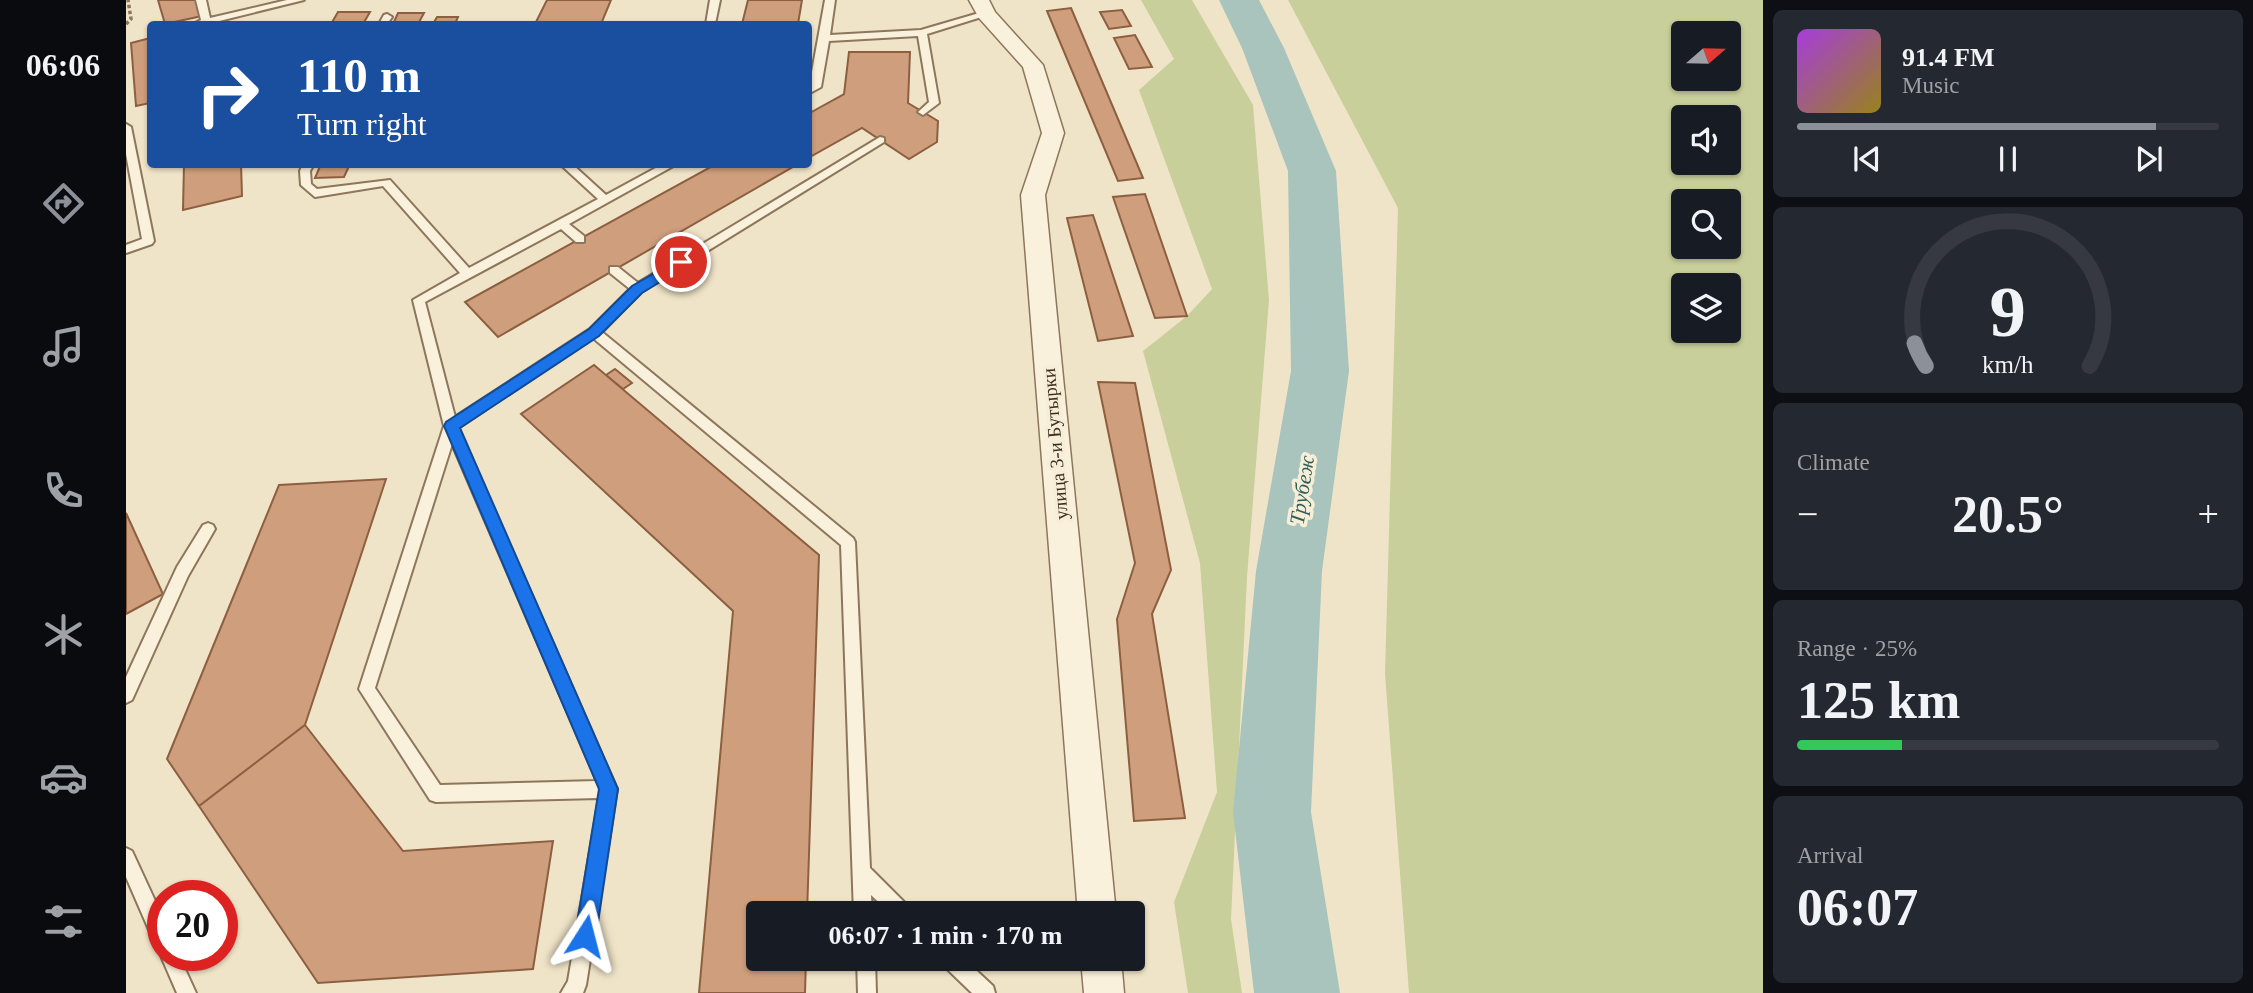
<!DOCTYPE html>
<meta charset="utf-8">
<style>
:root{--surface:#171b24;--page:#242831;--text:#f1f3f6;--muted:#9ea1a6;--line:#363941;--accent:#8c9099}
body{margin:0;font-family:Georgia,serif;background:var(--page);color:var(--text);height:100vh;display:flex;flex-direction:column;font-size:26px;white-space:nowrap}
*{box-sizing:border-box;margin:0}
p{font-size:23px;color:var(--muted)}
.icon{flex:none;width:38px;height:38px;fill:none;stroke:currentColor;stroke-width:2;stroke-linecap:round;stroke-linejoin:round}
.map{position:relative;flex:1;overflow:hidden}
.details{display:flex;flex-direction:column;gap:10px;padding:10px;background:#0d0f14;width:490px}
.details>*{flex:none}
.hud{position:absolute;left:21px;top:21px;width:665px;height:147px;border-radius:7px;box-shadow:0 2px 5px #0004;background:#1a4fa0;color:#fff;overflow:hidden}
.needle{width:46px;rotate:70deg}
.controls{position:absolute;left:1545px;top:21px;display:grid;gap:14px}
.controls a{display:grid;place-items:center;width:70px;height:70px;border-radius:7px;background:var(--surface);box-shadow:0 2px 5px #0004;font-size:35px}
.speed{position:absolute;left:21px;top:880px;display:flex;gap:14px;font-size:35px;font-weight:700;text-align:center}
.speed>*{display:grid;place-content:center;width:91px;height:91px;border-radius:50%;background:var(--surface);box-shadow:0 2px 5px #0004;line-height:1}
.speed .limit{border:10px solid #d22;background:#fff;color:#111}
.pin{position:absolute;display:grid;place-items:center;width:60px;height:60px;color:#fff;margin:-30px;border:4px solid #fff;border-radius:50%;box-shadow:0 2px 7px #0007}
.me{position:absolute;width:77px;margin:-38px;rotate:9deg;stroke-linejoin:round;filter:drop-shadow(0 0 5px #0008)}
.turn{display:flex;align-items:center;gap:24px;height:147px;padding:0 35px;font-size:32px}
.turn .icon{width:91px;height:91px;stroke-width:2.5}
.turn b{display:block;font-size:49px;line-height:60px}
.big{font-size:52px;font-weight:700;line-height:1.1}
.details .widget{flex:1;display:flex;flex-direction:column;justify-content:center;gap:10px;min-width:0;padding:0 24px;border-radius:10px;background:var(--page)}
.details .dial{align-items:center;gap:0}
.dial svg{height:182px;overflow:visible;fill:none;stroke:var(--line);stroke-width:7;stroke-linecap:round;text-anchor:middle}
.dial text{fill:var(--text);stroke:none}
.song{display:flex;align-items:center;gap:21px}
.cover{width:84px;height:84px;border-radius:10px;background:linear-gradient(135deg,hsl(280 70% 55%),hsl(50 70% 35%))}
.played{height:7px;border-radius:4px;background:linear-gradient(90deg,var(--accent) 85%,var(--line) 85%)}
.keys{display:flex;justify-content:space-around;direction:ltr}
.heat{display:flex;justify-content:space-between;align-items:center;font-size:38px;direction:ltr}
.charge{height:10px;border-radius:5px;background:linear-gradient(90deg,#34c759 25%,var(--line) 0)}
.trip{position:absolute;left:620px;top:901px;width:399px;height:70px;border-radius:7px;background:var(--surface);box-shadow:0 2px 5px #0004;font-weight:700;line-height:70px;text-align:center}
main{display:flex;flex:1;min-height:0}
.tabs{display:flex;flex-direction:column;width:126px;justify-content:space-around;align-items:center;background:#090b0e;color:var(--muted)}
.tabs .icon{width:49px;height:49px}
.tabs .active{color:var(--accent)}
.tabs b{font-size:32px;color:var(--text)}
.map>svg:first-child{display:block}
.green{fill:#c9cf9b;fill-rule:evenodd}
.lines{fill:none;stroke-linecap:round;stroke-linejoin:round}
.river{fill:#a9c4bc;fill-rule:evenodd}
.building{fill:#cf9f7d;stroke:#8d5f41;stroke-width:2}
.lane-casing{stroke:#8d765c;stroke-width:4}
.street-casing{stroke:#8d765c;stroke-width:3}
.path{stroke:#8d765c;stroke-width:3.5;stroke-dasharray:3.5 2.5;stroke-linecap:butt}
.lane{fill:#faf1dc;fill-rule:evenodd}
.street{fill:#faf1dc;fill-rule:evenodd}
.route{fill:#1a73e8;stroke:#114b97;stroke-width:2}
.labels{text-anchor:middle;dominant-baseline:central;stroke-width:7;stroke-linejoin:round;paint-order:stroke}
.street-label{font-size:19px;fill:#3d2e20;stroke:#f7eed8}
.water-label{font-size:21px;font-style:italic;fill:#2f5d5a;stroke:#f7eed8}
</style>
<main>
<nav class="tabs">
<b>06:06</b>
<svg class="icon active" aria-label="directions" viewBox="0 0 24 24"><path d="M12 3l9 9-9 9-9-9zM9 14v-3h6M13 9l2 2-2 2"/></svg>
<svg class="icon" aria-label="music" viewBox="0 0 24 24"><path d="M9 18V5l10-2v13"/><circle cx="6" cy="18" r="3"/><circle cx="16" cy="16" r="3"/></svg>
<svg class="icon" aria-label="phone" viewBox="0 0 24 24"><path d="M5 4h4l2 5-3 2q2 4 5 5l2-3 5 2v4C11 20 4 13 5 4z"/></svg>
<svg class="icon" aria-label="climate" viewBox="0 0 24 24"><path d="M12 3v18M4 7l16 10M4 17L20 7"/></svg>
<svg class="icon" aria-label="car" viewBox="0 0 24 24"><path d="M5 17H2v-5l4-1 3-4h7l3 4 3 1v5h-3M9 17h6M6 11h13"/><circle cx="7" cy="17" r="2"/><circle cx="17" cy="17" r="2"/></svg>
<svg class="icon" aria-label="filters" viewBox="0 0 24 24"><path d="M4 7h16M4 17h16"/><circle cx="9" cy="7" r="2"/><circle cx="15" cy="17" r="2"/></svg>
</nav>
<div class="map">
<svg width="1637" height="993" viewBox="0 0 1637 993">
<rect width="100%" height="100%" fill="#f0e4c8"/>
<path class="green" d="M1015 0H1066L1127 105 1143 300 1121 577 1105 919 1116 993H1062L1048 902 1091 792 1074 563 1017 351 1061 316 1086 289 1013 90 1048 59Z
M1162 0H1637V993H1283L1259 674 1272 208ZM1558 33H1603V79H1558ZM1558 117H1603V163H1558ZM1558 201H1603V247H1558ZM1558 285H1603V331H1558Z"/>
<g class="lines">
<path class="river" d="M1093 0H1133L1158 48 1210 171 1223 371 1196 571 1185 812 1214 993H1128L1107 812 1130 571 1165 371 1162 171 1116 48Z"/>
</g>
<path class="building" d="M32 0H70L76 16 39 24Z
M421 0H485L475 24H409Z
M622 0H676L672 24H616Z
M945 8 1017 178 992 181 921 11Z
M996 10 1005 26 983 29 974 12Z
M212 12H244L237 24H205Z
M272 13H298L292 24H267Z
M311 17H332L329 24H307Z
M1009 35 1026 67 1003 69 988 38Z
M24 38V103L10 106 5 43Z
M723 52H784L782 103 812 121 811 142 783 159 736 128 682 158V114L718 94Z
M58 164H115L116 196 57 210Z
M195 164H224L218 177 189 178Z
M590 164H672L372 337 339 302Z
M1019 194 1061 316 1029 318 987 197Z
M967 215 1007 336 972 341 941 218Z
M468 365 693 555 681 914H632V959H680L679 993H573L607 611 395 414Z
M489 369 506 383 497 389 480 375Z
M972 382 1009 383 1045 570 1026 614 1059 818 1008 821 991 619 1009 563Z
M260 479 179 725 73 806 41 759 153 485Z
M0 513 37 594 0 614Z
M179 725 277 851 427 841 407 969 192 983 73 806Z"/>
<g class="lines">
<defs>
<path id="lane" d="M70 0H80L84 18 161 0H178L81 24H67L75 20Z
M584 0H594L589 24H580Z
M699 0H709L704 35 795 30 860 11 865 14 801 34 813 103 797 115 792 112 803 102 792 36 703 41 695 87 682 94Z
M261 14 266 17 261 24H253L258 15Z
M0 124 5 127 28 241 26 244 0 253V245L16 239 0 154Z
M754 137 758 138V142L515 292 476 332 727 538 729 542 744 868 784 908 787 914H765L745 895 746 914H728L715 545 467 338 332 428 491 789 460 985 457 993H435L442 981 473 798 310 802 304 800 233 689 318 426 287 300 334 273 257 186 189 197 175 185 174 171 177 164H188L184 171 185 184 191 189 264 180 343 268 472 199 434 164H446L480 195 537 164H551L443 224 458 236V242H450L435 229 299 302 329 417 464 329 504 289 484 273V267H492L512 283ZM326 444 471 781 314 785 249 688Z
M82 523 87 525 89 529 62 576 6 700 0 703V677L51 567 77 525Z
M0 848 6 851 37 918V948L30 946 0 877Z
M37 951V956H53L70 993H51L35 956Z
M731 959H749L750 993H732Z
M816 959H838L867 986 869 993H846L818 966Z"/>
<path id="street" d="M843 0H863L869 12 917 65 938 133 919 195 990 914H952L895 195 916 133 897 67 853 18Z
M955 959H995L998 993H958Z"/>
</defs>
<use href="#lane" class="lane-casing"/>
<use href="#street" class="street-casing"/>
<path class="path" d="M0 24 5 19 2 0"/>
<use href="#lane" class="lane"/>
<use href="#street" class="street"/>
</g>
<path class="route" d="M555 258 562 262 560 266 516 293 473 336 334 428 492 789 470 936 467 943 459 946 452 943 449 936 473 789 318 426 320 422 463 329 506 286Z"/>
<g class="labels">
<g class="street-label">
<text transform="translate(929 444) rotate(-95)">улица 3-и Бутырки</text>
</g>
<g class="water-label">
<text transform="translate(1176 490) rotate(-81)">Трубеж</text>
</g>
</g>
</svg>
<div class="controls">
<a><svg class="needle" viewBox="-14 -14 28 28"><path d="M0-13l5 13h-10z" fill="#e53935"/><path d="M0 13l5-13h-10z" fill="#9ea1a6"/></svg></a>
<a><svg class="icon" aria-label="sound" viewBox="0 0 24 24"><path d="M4 9h4l5-4v14l-5-4H4zM17 9q2 3 0 6"/></svg></a>
<a><svg class="icon" aria-label="search" viewBox="0 0 24 24"><circle cx="10" cy="10" r="6"/><path d="M15 15l6 6"/></svg></a>
<a><svg class="icon" aria-label="layers" viewBox="0 0 24 24"><path d="M12 4l9 5-9 5-9-5zM3 14l9 5 9-5"/></svg></a>
</div>
<div class="speed"><div class="limit">20</div></div>
<div class="pin" style="left:555px;top:262px;background:#d93025"><svg class="icon" aria-label="arrive" viewBox="0 0 24 24"><path d="M6 21V4h12l-3 4 3 4H6"/></svg></div>
<svg class="me" style="left:459px;top:936px" viewBox="-20 -20 40 40"><path d="M0-17L14 15 0 8-14 15z" fill="#1a73e8" stroke="#fff" stroke-width="4"/></svg>
<div class="trip">06:07 · 1 min · 170 m</div>
<div class="hud">
<div class="turn"><svg class="icon" aria-label="right" viewBox="0 0 24 24"><path d="M7 20v-9h11M14 6l5 5-5 5"/></svg><div><b>110 m</b>Turn right</div></div>
</div>
</div>
<section class="details">
<div class="widget">
<div class="song"><i class="cover"></i><div><b>91.4 FM</b><p>Music</p></div></div>
<div class="played"></div>
<div class="keys"><svg class="icon" aria-label="previous" viewBox="0 0 24 24"><path d="M18 5L8 12l10 7zM5 5v14"/></svg><svg class="icon" aria-label="pause" viewBox="0 0 24 24"><path d="M8 5v14M16 5v14"/></svg><svg class="icon" aria-label="next" viewBox="0 0 24 24"><path d="M6 5l10 7-10 7zM19 5v14"/></svg></div>
</div>
<div class="widget dial"><svg viewBox="0 0 100 80">
<path d="M14 69A42 42 0 1 1 86 69"/>
<path d="M14 69A42 42 0 0 1 9 59" stroke="#8c9099"/>
<text x="50" y="56" font-size="32" font-weight="700">9</text>
<text x="50" y="72" font-size="11">km/h</text>
</svg></div>
<div class="widget"><p>Climate</p>
<div class="heat"><a>−</a><b class="big">20.5°</b><a>+</a></div>
</div>
<div class="widget"><p>Range · 25%</p><b class="big">125 km</b><div class="charge"></div></div>
<div class="widget"><p>Arrival</p><b class="big">06:07</b></div>
</section>
</main>
